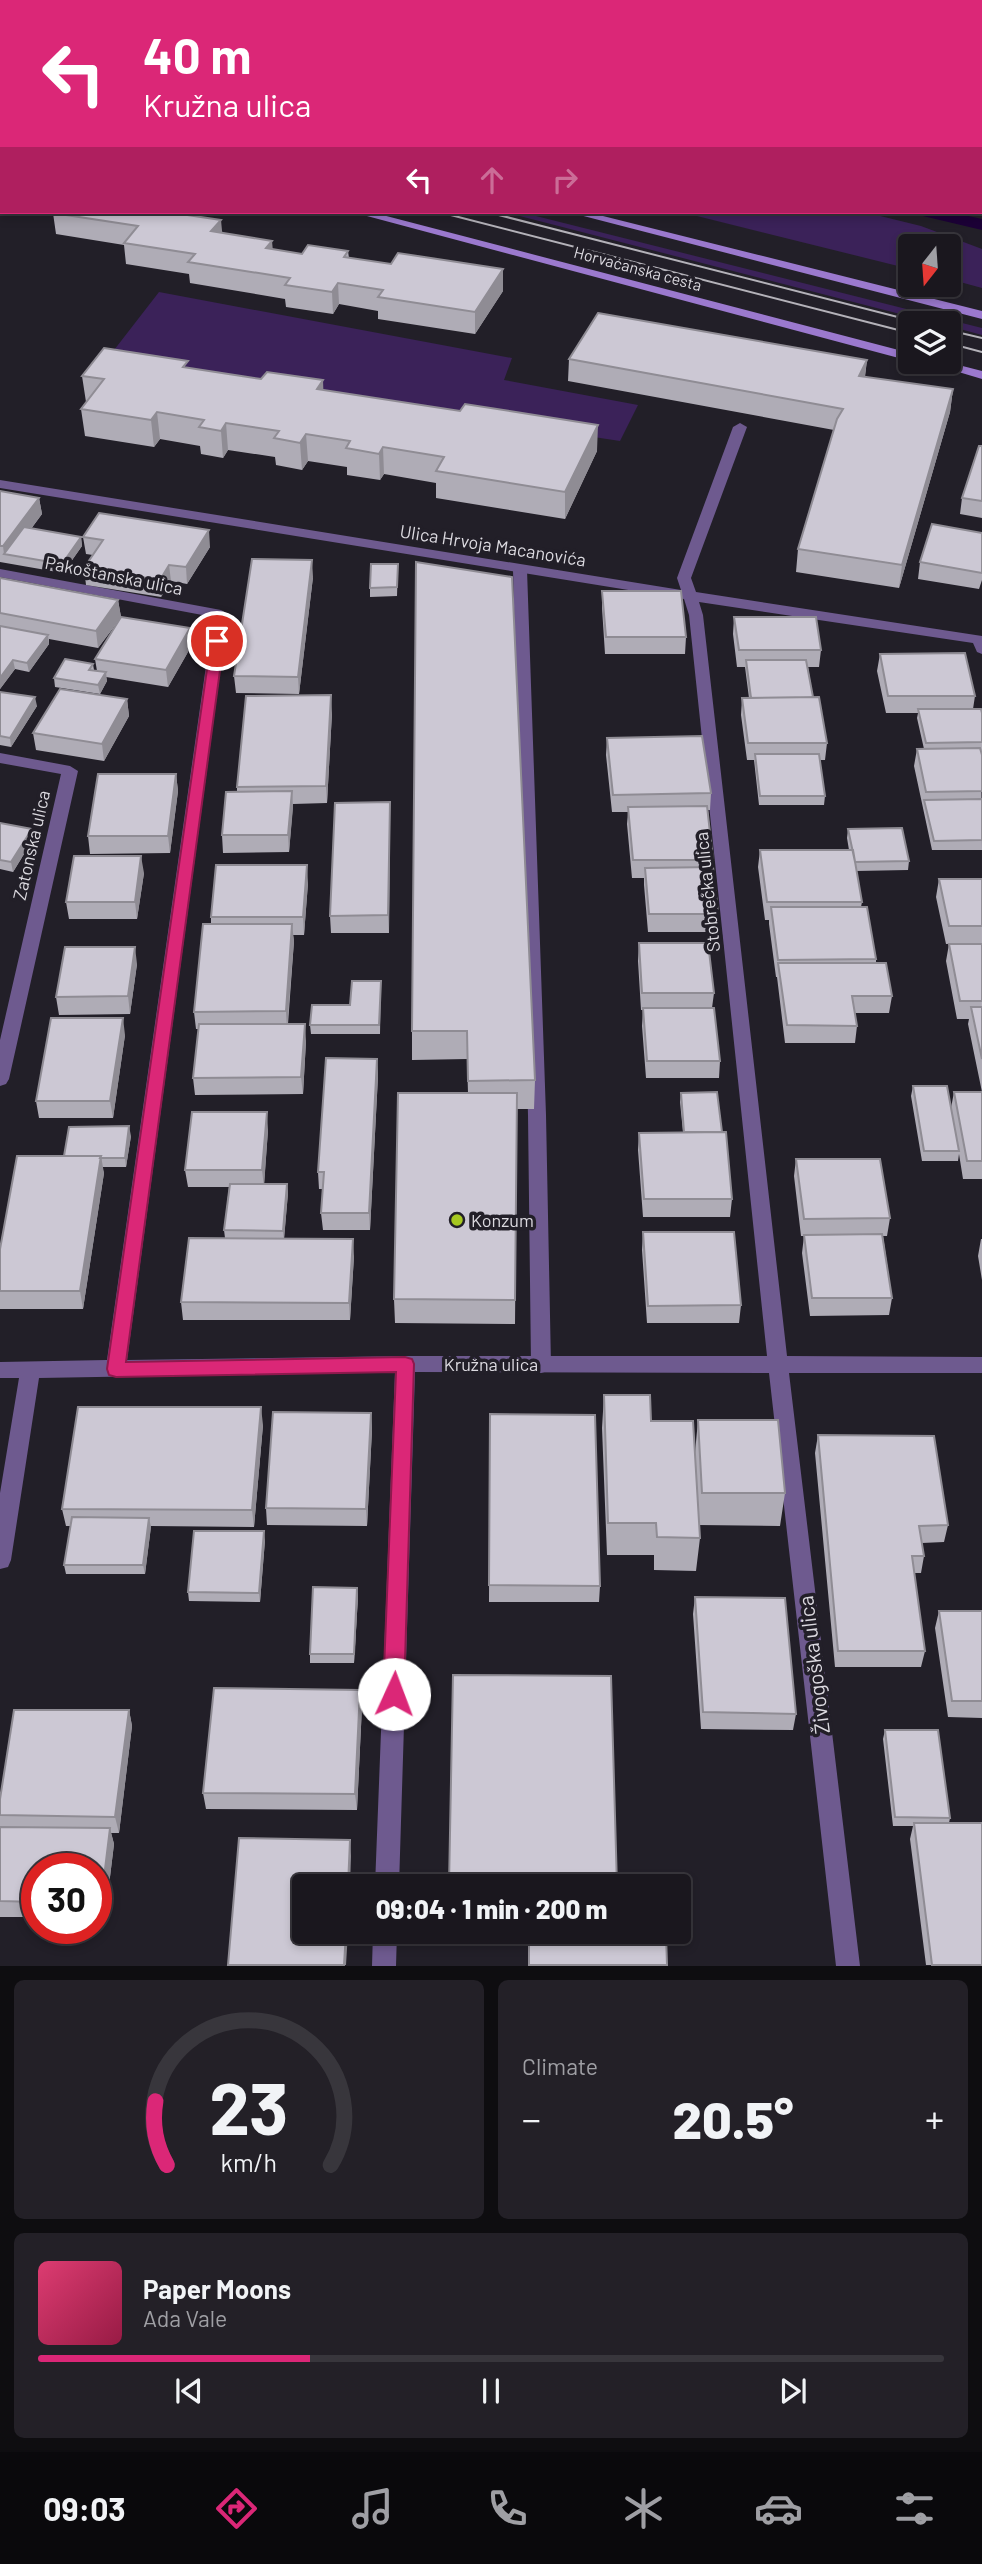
<!DOCTYPE html>
<meta charset="utf-8">
<style>
:root{--surface:#1a171e;--page:#232027;--text:#f1f3f6;--muted:#9f9fa4;--line:#38363c;--accent:#db2777}
body{margin:0;font-family:Barlow,sans-serif;background:var(--page);color:var(--text);height:100vh;display:flex;flex-direction:column;font-size:26px;white-space:nowrap}
*{box-sizing:border-box;margin:0}
p{font-size:23px;color:var(--muted)}
.icon{flex:none;width:38px;height:38px;fill:none;stroke:currentColor;stroke-width:2;stroke-linecap:round;stroke-linejoin:round}
.map{position:relative;height:1966px;overflow:hidden}
.panel{display:flex;flex-direction:column;gap:14px;padding:14px;background:#0e0d10;flex:1}
.panel>*{flex:none}
.guide{position:absolute;left:0px;top:0px;width:984px;height:214px;box-shadow:0 4px 10px #0003,0 0 0 2px var(--line);background:#db2777;color:#fff;overflow:hidden}
.needle{width:46px;rotate:197deg}
.controls{position:absolute;left:898px;top:234px;display:grid;gap:14px}
.controls a{display:grid;place-items:center;width:63px;height:63px;border-radius:7px;background:var(--surface);box-shadow:0 4px 10px #0003,0 0 0 2px var(--line);font-size:35px}
.speed{position:absolute;left:21px;top:1853px;display:flex;gap:14px;font-size:35px;font-weight:700;text-align:center}
.speed>*{display:grid;place-content:center;width:91px;height:91px;border-radius:50%;background:var(--surface);box-shadow:0 4px 10px #0003,0 0 0 2px var(--line);line-height:1}
.speed .limit{border:10px solid #d22;background:#fff;color:#111}
.pin{position:absolute;display:grid;place-items:center;width:60px;height:60px;color:#fff;margin:-30px;border:4px solid #fff;border-radius:50%;box-shadow:0 2px 7px #0007}
.me{position:absolute;width:77px;margin:-38px;rotate:2deg;stroke-linejoin:round;filter:drop-shadow(0 0 5px #0008)}
.turn{display:flex;align-items:center;gap:24px;height:147px;padding:0 28px;font-size:32px}
.turn .icon{width:91px;height:91px;stroke-width:2.5}
.turn b{display:block;font-size:49px;line-height:60px}
.lanes{display:flex;align-items:center;height:66px;padding:0 28px;background:#0003;justify-content:center;gap:35px;direction:ltr}
.lanes .off{opacity:.35}
.big{font-size:52px;font-weight:800;line-height:1.1}
.panel .tile{flex:1;display:flex;flex-direction:column;justify-content:center;gap:10px;min-width:0;padding:0 24px;border-radius:10px;background:var(--page)}
.panel .dial{align-items:center;gap:0}
.dial svg{height:182px;overflow:visible;fill:none;stroke:var(--line);stroke-width:7;stroke-linecap:round;text-anchor:middle}
.dial text{fill:var(--text);stroke:none}
.song{display:flex;align-items:center;gap:21px}
.cover{width:84px;height:84px;border-radius:10px;background:linear-gradient(135deg,hsl(340 70% 55%),hsl(340 70% 35%))}
.played{height:7px;border-radius:4px;background:linear-gradient(90deg,var(--accent) 30%,var(--line) 30%)}
.keys{display:flex;justify-content:space-around;direction:ltr}
.heat{display:flex;justify-content:space-between;align-items:center;font-size:38px;direction:ltr}
.panel .tiles{flex:1;display:grid;gap:14px;grid-template-columns:1fr 1fr}
.tile:last-child{grid-column:span 2}
.trip{position:absolute;left:292px;top:1874px;width:399px;height:70px;border-radius:7px;background:var(--surface);box-shadow:0 4px 10px #0003,0 0 0 2px var(--line);font-weight:800;line-height:70px;text-align:center}
.dock{display:flex;height:112px;justify-content:space-around;align-items:center;background:#0a090c;color:var(--muted)}
.dock .icon{width:49px;height:49px}
.dock .selected{color:var(--accent)}
.dock b{font-size:32px;color:var(--text)}
.map>svg:first-child{display:block}
.green{fill:#3b2259}
.water{fill:#1c0037}
.lines{fill:none;stroke-linecap:round;stroke-linejoin:round}
.lane{fill:#6e5a8f;fill-rule:evenodd}
.street{fill:#6e5a8f;fill-rule:evenodd}
.secondary{fill:#9b79ce;fill-rule:evenodd}
.tram{stroke:#b4b2b9;stroke-width:2}
.wall{fill:#afacb6}
.shaded-wall{fill:#8f8c94}
.building{fill:#ccc8d4;stroke:#8f8c94;stroke-width:2}
.route{fill:#db2777;stroke:#8e194d;stroke-width:2}
.poi-dot{fill:#a6c821;stroke:#221f28;stroke-width:2.5}
.labels{text-anchor:middle;dominant-baseline:central;stroke-width:7;stroke-linejoin:round;paint-order:stroke}
.far-street-label{font-size:16px;fill:#dcdae0;stroke:#221f28}
.street-label{font-size:18px;fill:#dcdae0;stroke:#221f28}
.poi-label{font-size:18px;fill:#dcdae0;stroke:#221f28;text-anchor:start}
.near-street-label{font-size:21px;fill:#dcdae0;stroke:#221f28}
</style>
<div class="map">
<svg width="982" height="1966" viewBox="0 0 982 1966">
<rect width="100%" height="100%" fill="#221f28"/>
<path class="green" d="M504 212H520L982 328V335L949 326 948 324H939Z
M681 212H864L921 226 982 249V288L949 279 948 247H910V269Z
M159 292 512 358 504 380 638 405 620 441 104 363Z"/>
<path class="water" d="M906 212H950L982 219V230Z"/>
<g class="lines">
<path class="lane" d="M520 566 527 570 546 1115 551 1365 548 1371 541 1373 534 1371 531 1365 528 1115 513 570Z"/>
<path class="street" d="M674 0H689L673 2Z
M817 0H834L835 2H818Z
M740 423 747 427 691 578 696 592 982 636V654L977 652 973 643 699 602 703 615 787 1356 982 1357V1373H789L860 1966H836L769 1373 415 1372 399 1886H375L395 1372 39 1378 11 1560 8 1567 0 1569V1493L19 1378H0V1362L107 1360 213 617 0 577V569L221 610 228 614 127 1360 405 1356H767L689 615 684 599 0 488V480L681 590 677 578 733 427Z
M0 753 70 766 78 771 9 1079 6 1084 0 1086V1040L61 774 0 763Z
M373 1932H397L396 1966H372Z"/>
<path class="secondary" d="M0 41H2V48H0Z
M0 103H2V109H0Z
M352 212H371L910 353V361Z
M568 212H587L982 311V319Z
M925 362H947L982 371V379Z"/>
<path class="tram" d="M439 212 910 333
M487 212 925 324
M948 330 982 338
M948 343 982 352"/>
</g>
<path class="wall" d="M281 0H399L394 2H289Z
M868 0H940L938 2H875Z
M54 212H172L222 233 273 249 302 254 348 251 349 258 503 291 475 334 378 319V311L339 304 333 314 286 307 285 299 190 283 189 274 126 264 124 245 56 234 53 213Z
M569 359 867 360 865 377 953 389 950 412 899 588 796 572 798 549 834 430 568 381Z
M189 368 323 390 597 451 565 519 436 498V483L384 474 380 480 347 475V467L308 461 302 470 276 465 275 457 228 450 223 458 201 454 200 446 160 439 154 447 85 436 81 409 86 402 82 376Z
M982 446V518L960 514 962 498Z
M0 491 39 498 42 514 31 529 81 537 82 546 63 573 0 562Z
M982 533V580L979 589 918 579 920 562Z
M83 537 210 547 187 584 171 581 161 597 86 585 84 568 93 555 86 554Z
M416 562 535 1080 534 1109H517L515 1324 395 1323 394 1299 468 1093 467 1059 412 1060V1031Z
M398 564 397 596 370 597V588Z
M313 577 299 694 236 693 234 676Z
M0 578 118 600 121 617 192 645 168 687 106 677 107 681 100 694 55 687 54 678 93 664 94 670 97 671 95 659 120 619 98 648 49 639V644L29 672 15 669 0 689Z
M602 591 686 637 685 654H605L602 608Z
M734 617 821 650 819 667H808L813 697 827 743 825 760H820L825 796 824 805H759L754 760H747L741 715 742 698H749L745 667H737L733 634Z
M880 654 975 696 973 709 982 713V751H981L982 850H932L914 766 917 749H924L917 718 918 713H886L877 671Z
M0 692 37 706 11 747 0 745Z
M127 699 129 716 104 761 36 750 33 733Z
M332 713 327 803 293 804 289 852 223 853 222 835 237 792V787Z
M607 738 711 793 710 810H708L718 914 717 932H648L644 885V878H632L627 824 628 812H612L606 755Z
M176 774 178 791 170 853 90 854 88 836Z
M390 802 389 933H331L330 916Z
M0 823 34 838 13 872 0 869Z
M848 829 909 861 908 870 856 871 862 902 861 907 876 959V963L892 996 889 1013H855L857 1026 855 1043H785L777 977H776L769 924V920H765L758 867 760 850H849L847 838Z
M144 873 137 919H69L66 902Z
M939 879H982V943L946 944 936 897Z
M308 883 304 935H293L294 941 288 1024 306 1041 303 1094 195 1095 193 1078 199 1029H196L194 1012 211 924V917Z
M639 943 714 993 712 1008 720 1061 719 1078H646L642 1026 643 1010H641L638 961Z
M949 944H982V1179H963L959 1154 958 1161H922L911 1096 913 1086 951 1108 954 1092H982L968 1024 969 1019H957L946 961Z
M137 964 130 1014 59 1015 56 997Z
M381 981 380 1034H311L310 1025 350 1005Z
M125 1035 113 1118H39L36 1101Z
M377 1059 378 1076 370 1230H323L321 1213 323 1189H319L318 1172Z
M681 1093 722 1132 732 1199 730 1217H643L638 1150 639 1133 683 1132 680 1102Z
M268 1130 264 1184H287L288 1193 284 1238 354 1256 350 1320H183L181 1302 225 1238 224 1230 229 1187H188L185 1170Z
M131 1136 126 1167H102L104 1173 83 1309H0V1249L64 1156Z
M796 1159 890 1218 887 1236H883L892 1298 889 1315 810 1316 802 1253 804 1236H801L794 1176Z
M643 1232 741 1305 739 1323H647L642 1250Z
M981 1239H982V1280L978 1256Z
M604 1395 651 1421 695 1453 698 1420 785 1493 780 1526 699 1525 700 1538 696 1571 654 1570V1555H607L602 1428Z
M371 1413 372 1430 367 1526 267 1525 266 1508Z
M490 1414 600 1586 599 1602H489Z
M263 1425 254 1527 151 1526 145 1574H66L64 1565 71 1526H66L62 1509Z
M818 1435 948 1525 944 1542 922 1543 924 1556 921 1573H914L925 1651 921 1667H835L815 1453Z
M265 1540 260 1602 189 1601 188 1592Z
M357 1588 358 1597 354 1663H310V1654Z
M695 1597 796 1714 793 1730 701 1729 693 1614Z
M939 1611H982V1718L948 1717 935 1628Z
M362 1706 357 1810 206 1809 203 1793Z
M129 1710 132 1726 119 1833H111L114 1844 105 1918H96V1869H37V1917H0V1799Z
M885 1730 950 1818 949 1823 982 1965H926L910 1839 913 1826H893L883 1739Z"/>
<path class="shaded-wall" d="M353 0H399L394 2H353Z
M925 0H940L938 2H925Z
M2 174V198L0 200V176Z
M221 220 223 241 211 231Z
M272 241 274 262 266 248Z
M503 269V291L475 334V312Z
M338 283 339 304 333 314 332 292Z
M867 360 864 382 859 376Z
M323 380 324 407 317 389Z
M953 389 950 412 899 588 902 565Z
M157 412 160 439 154 447 151 420Z
M226 423 228 450 223 458 221 431Z
M598 425 597 451 565 519V492Z
M306 434 308 461 302 470 300 443Z
M383 447 384 474 380 480 379 454Z
M39 498 42 514 11 555 4 554 3 546Z
M209 530 210 547 187 584 186 567Z
M81 537 82 546 63 573 62 564Z
M312 560 313 577 299 694 298 677Z
M169 565 171 581 161 597 160 580Z
M118 600 121 617 98 648 96 631Z
M190 628 192 645 168 687 166 670Z
M48 635 49 644 29 672 27 663Z
M13 660 15 669 0 689V678Z
M106 672 107 681 100 694 98 685Z
M331 695 332 713 327 803 326 786Z
M35 697 37 706 11 747 10 738Z
M127 699 129 716 104 761 102 744Z
M176 774 178 791 170 853 168 836Z
M292 791 293 808 289 852 288 835Z
M390 802V819L389 933 388 915Z
M32 829 34 838 13 872 11 862Z
M141 856 144 873 137 919 135 902Z
M307 865 308 883 304 935 303 917Z
M292 924 294 941 287 1029 286 1011Z
M135 947 137 964 130 1014 128 996Z
M123 1018 125 1035 113 1118 110 1101Z
M305 1024 306 1041 303 1094 301 1077Z
M377 1059 378 1076 370 1230 369 1213Z
M267 1112 268 1130 264 1187 262 1170Z
M129 1126 131 1136 126 1167 125 1158Z
M101 1156 104 1173 83 1309 80 1291Z
M287 1184 288 1193 284 1240 283 1231Z
M353 1239 354 1256 350 1320 349 1303Z
M261 1407 263 1425 254 1527 252 1510Z
M371 1413 372 1430 367 1526 366 1509Z
M149 1518 151 1527 145 1574 143 1565Z
M264 1531 265 1540 260 1602 259 1593Z
M357 1588 358 1597 354 1663V1654Z
M360 1690 362 1706 357 1810 355 1794Z
M129 1710 132 1726 119 1833 115 1817Z
M110 1828 114 1844 105 1918 101 1902Z
M350 1840 351 1856 350 1886H348Z
M346 1932H348L346 1965H344Z"/>
<path class="building" d="M705 0H808L816 2H707Z
M942 0H982V10V2H947Z
M0 151H2V174L0 176Z
M54 212H167L221 220 211 231 272 241 266 248 302 254 308 245 348 251 344 257 391 264 398 253 503 269 475 312 378 297 383 290 338 283 332 292 285 285 290 278 188 262 195 254 124 243 138 226 53 213Z
M598 313 867 360 859 376 953 389 902 565 798 549 837 419 843 409 569 359Z
M104 348 188 361 183 367 261 379 267 372 323 380 317 389 460 411 465 404 598 425 565 492 436 471 444 457 383 447 379 454 346 448 350 441 306 434 300 443 274 438 279 431 226 423 221 431 199 427 204 420 157 412 151 420 81 409 104 379 82 376Z
M979 446H982V501L962 498Z
M0 491 39 498 3 546H0Z
M99 513 209 530 186 567 169 565 160 580 84 568 103 540 83 537Z
M932 524 982 533V573L920 562Z
M24 527 81 537 62 564 4 554Z
M252 559 312 560 298 677 234 676Z
M416 562 512 577 535 1080 468 1081 467 1031H412Z
M371 564H398L397 587 370 588Z
M0 578 118 600 96 631 0 613Z
M602 591H681L686 637H606Z
M121 617 190 628 166 670 95 659Z
M734 617H816L821 650H739Z
M0 626 48 635 27 663 13 660 0 678Z
M965 653 975 696H888L880 654Z
M65 659 93 664 89 670 106 672 98 685 54 678Z
M746 660H806L813 697 751 698Z
M60 689 127 699 102 744 33 733Z
M0 692 35 697 10 738 0 736Z
M331 695 326 786 237 787 246 696Z
M819 697 827 743H748L742 698Z
M918 709H981L982 713V742L926 743Z
M702 736 711 793 613 795 607 738Z
M980 748 982 755V791L926 792 917 749Z
M755 754H819L825 796H760Z
M98 774H176L168 836H88Z
M292 791 288 835H222L226 792Z
M982 799V840L934 841 924 800Z
M390 802 388 915 330 916 335 803Z
M707 806 713 860H633L628 807Z
M0 823 32 829 11 862 0 860Z
M902 828 909 861 855 862 848 829Z
M760 850H853L862 902H767Z
M74 856H141L135 902H66Z
M216 865H307L303 917H211Z
M713 867 718 914H649L645 868Z
M939 879H982V926H949Z
M771 907H867L876 959 778 960Z
M203 924H292L286 1011 194 1012Z
M639 943H708L714 993H642Z
M949 944H982V1001H960Z
M65 947H135L128 996 56 997Z
M778 963H886L892 996H852L857 1026 787 1025Z
M352 981H381L379 1025H310L312 1005H350Z
M971 1007H982V1059Z
M643 1008H714L720 1061H647Z
M51 1018H123L110 1101H36Z
M199 1024H305L301 1077 193 1078Z
M326 1058 377 1059 369 1213H321L324 1172H318Z
M913 1086H947L959 1151H924Z
M717 1092 722 1132H684L681 1093Z
M954 1092H982V1161H967Z
M398 1093H517L515 1300 394 1299Z
M192 1112H267L262 1170H185Z
M129 1126 125 1158H100L101 1156H64L69 1127Z
M726 1132 732 1199H644L639 1133Z
M17 1156H101L80 1291H0V1249Z
M796 1159H880L890 1218 804 1219Z
M230 1184H287L283 1231 224 1230Z
M643 1232H734L741 1305 648 1306Z
M882 1234 892 1298H812L804 1235Z
M189 1238 353 1239 349 1303 181 1302Z
M604 1395H650L651 1421H693L700 1538 657 1537 656 1523H608Z
M78 1407H261L252 1510 62 1509Z
M273 1412 371 1413 366 1509 266 1508Z
M490 1414 595 1415 600 1586 489 1585Z
M698 1420H778L785 1493H702Z
M818 1435 934 1436 948 1525 919 1526 924 1556H912L925 1651H838Z
M72 1517 149 1518 143 1565H64Z
M194 1531H264L259 1593 188 1592Z
M313 1587 357 1588 354 1654H310Z
M695 1597 785 1598 796 1714 703 1712Z
M939 1611H982V1701H952Z
M453 1675 611 1676 617 1886H449Z
M214 1688 360 1690 355 1794 203 1793Z
M14 1710H129L115 1817 0 1815V1799Z
M885 1730H938L950 1818 895 1817Z
M914 1823H982V1965H932Z
M0 1827 110 1828 101 1902H96V1869H37V1902L0 1901Z
M239 1838 350 1840 348 1886H304V1932H346L344 1965H228Z
M529 1932H610L666 1934 667 1965H529Z"/>
<path class="route" d="M217 637 224 641 126 1362 405 1357 412 1359 414 1364 404 1694 401 1701 394 1704 386 1701 383 1694 396 1372 116 1377 109 1375 107 1369 211 641Z"/>
<circle class="poi-dot" cx="457" cy="1220" r="7"/>
<g class="labels">
<g class="far-street-label">
<text transform="translate(638 268) rotate(15)">Horvaćanska cesta</text>
</g>
<g class="street-label">
<text transform="translate(493 545) rotate(9)">Ulica Hrvoja Macanovića</text>
<text transform="translate(114 575) rotate(11)">Pakoštanska ulica</text>
<text transform="translate(31 845) rotate(-77)">Zatonska ulica</text>
<text transform="translate(707 892) rotate(-96)">Stobrečka ulica</text>
<text x="491" y="1364">Kružna ulica</text>
</g>
<g class="poi-label">
<text x="471" y="1220">Konzum</text>
</g>
<g class="near-street-label">
<text transform="translate(813 1665) rotate(-97)">Živogoška ulica</text>
</g>
</g>
</svg>
<div class="controls">
<a><svg class="needle" viewBox="-14 -14 28 28"><path d="M0-13l5 13h-10z" fill="#e53935"/><path d="M0 13l5-13h-10z" fill="#9f9fa4"/></svg></a>
<a><svg class="icon" aria-label="layers" viewBox="0 0 24 24"><path d="M12 4l9 5-9 5-9-5zM3 14l9 5 9-5"/></svg></a>
</div>
<div class="speed"><div class="limit">30</div></div>
<div class="pin" style="left:217px;top:641px;background:#d93025"><svg class="icon" aria-label="arrive" viewBox="0 0 24 24"><path d="M6 21V4h12l-3 4 3 4H6"/></svg></div>
<svg class="me" style="left:394px;top:1694px" viewBox="-20 -20 40 40"><circle r="19" fill="#fff"/><path d="M0-13L10 11 0 6-10 11z" fill="#db2777"/></svg>
<div class="trip">09:04 · 1 min · 200 m</div>
<div class="guide">
<div class="turn"><svg class="icon" aria-label="left" viewBox="0 0 24 24"><path d="M17 20v-9H6M10 6l-5 5 5 5"/></svg><div><b>40 m</b>Kružna ulica</div></div>
<div class="lanes"><svg class="icon" aria-label="left" viewBox="0 0 24 24"><path d="M17 20v-9H6M10 6l-5 5 5 5"/></svg><svg class="icon off" aria-label="ahead" viewBox="0 0 24 24"><path d="M12 20V5M6 11l6-6 6 6"/></svg><svg class="icon off" aria-label="right" viewBox="0 0 24 24"><path d="M7 20v-9h11M14 6l5 5-5 5"/></svg></div>
</div>
</div>
<section class="panel">
<div class="tiles">
<div class="tile dial"><svg viewBox="0 0 100 80">
<path d="M14 69A42 42 0 1 1 86 69"/>
<path d="M14 69A42 42 0 0 1 9 41" stroke="#db2777"/>
<text x="50" y="56" font-size="32" font-weight="700">23</text>
<text x="50" y="72" font-size="11">km/h</text>
</svg></div>
<div class="tile"><p>Climate</p>
<div class="heat"><a>−</a><b class="big">20.5°</b><a>+</a></div>
</div>
<div class="tile">
<div class="song"><i class="cover"></i><div><b>Paper Moons</b><p>Ada Vale</p></div></div>
<div class="played"></div>
<div class="keys"><svg class="icon" aria-label="previous" viewBox="0 0 24 24"><path d="M18 5L8 12l10 7zM5 5v14"/></svg><svg class="icon" aria-label="pause" viewBox="0 0 24 24"><path d="M8 5v14M16 5v14"/></svg><svg class="icon" aria-label="next" viewBox="0 0 24 24"><path d="M6 5l10 7-10 7zM19 5v14"/></svg></div>
</div>
</div>
</section>
<nav class="dock">
<b>09:03</b>
<svg class="icon selected" aria-label="directions" viewBox="0 0 24 24"><path d="M12 3l9 9-9 9-9-9zM9 14v-3h6M13 9l2 2-2 2"/></svg>
<svg class="icon" aria-label="music" viewBox="0 0 24 24"><path d="M9 18V5l10-2v13"/><circle cx="6" cy="18" r="3"/><circle cx="16" cy="16" r="3"/></svg>
<svg class="icon" aria-label="phone" viewBox="0 0 24 24"><path d="M5 4h4l2 5-3 2q2 4 5 5l2-3 5 2v4C11 20 4 13 5 4z"/></svg>
<svg class="icon" aria-label="climate" viewBox="0 0 24 24"><path d="M12 3v18M4 7l16 10M4 17L20 7"/></svg>
<svg class="icon" aria-label="car" viewBox="0 0 24 24"><path d="M5 17H2v-5l4-1 3-4h7l3 4 3 1v5h-3M9 17h6M6 11h13"/><circle cx="7" cy="17" r="2"/><circle cx="17" cy="17" r="2"/></svg>
<svg class="icon" aria-label="filters" viewBox="0 0 24 24"><path d="M4 7h16M4 17h16"/><circle cx="9" cy="7" r="2"/><circle cx="15" cy="17" r="2"/></svg>
</nav>
